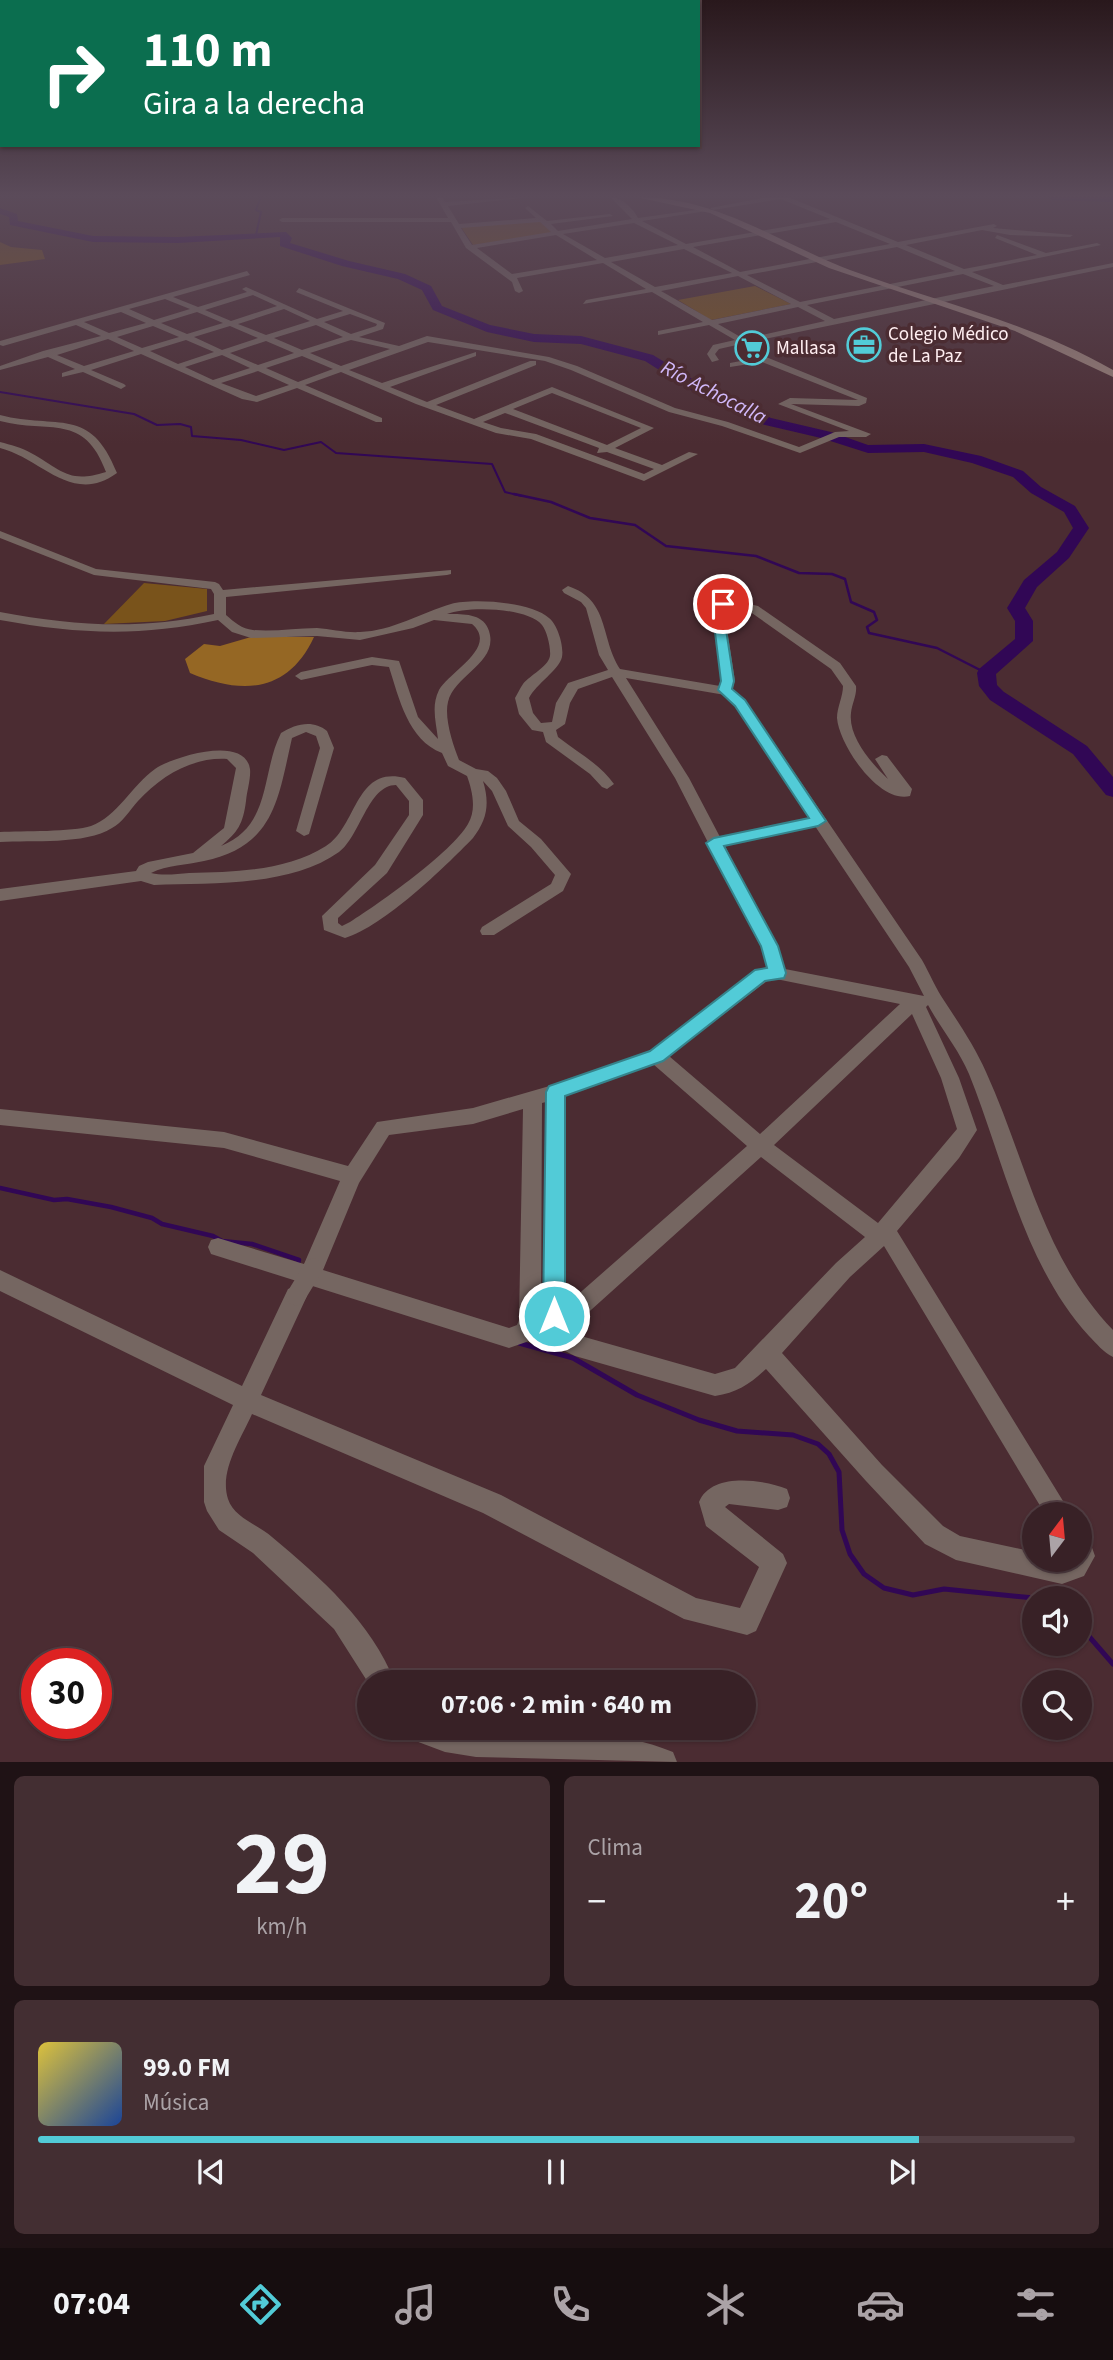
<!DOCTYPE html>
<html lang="es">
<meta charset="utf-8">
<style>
:root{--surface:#382126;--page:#432e32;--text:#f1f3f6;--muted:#aba3a7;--line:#523e43;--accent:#52cbd7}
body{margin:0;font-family:"Source Sans 3",sans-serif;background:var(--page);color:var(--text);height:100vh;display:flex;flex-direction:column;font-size:26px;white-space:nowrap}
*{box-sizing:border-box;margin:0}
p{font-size:23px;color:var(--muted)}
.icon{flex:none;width:38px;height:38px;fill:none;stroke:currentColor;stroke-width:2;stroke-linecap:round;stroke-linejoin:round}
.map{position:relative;height:1762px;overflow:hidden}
.details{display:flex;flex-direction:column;gap:14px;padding:14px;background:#1f1215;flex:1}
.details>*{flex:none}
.hud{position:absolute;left:0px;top:0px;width:700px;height:147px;box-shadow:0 2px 5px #0004,0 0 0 2px var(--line);background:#0b6e4f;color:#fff;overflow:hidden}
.needle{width:46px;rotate:16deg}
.fabs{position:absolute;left:1022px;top:1502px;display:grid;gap:14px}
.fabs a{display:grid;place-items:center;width:70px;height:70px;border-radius:50%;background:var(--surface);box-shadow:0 2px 5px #0004,0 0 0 2px var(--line);font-size:35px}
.speed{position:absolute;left:21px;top:1648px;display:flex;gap:14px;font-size:35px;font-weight:700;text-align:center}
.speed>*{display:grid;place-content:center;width:91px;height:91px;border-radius:50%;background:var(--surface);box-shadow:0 2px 5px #0004,0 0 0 2px var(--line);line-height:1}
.speed .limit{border:10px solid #d22;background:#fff;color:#111}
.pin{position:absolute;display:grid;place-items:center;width:60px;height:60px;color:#fff;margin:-30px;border:4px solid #fff;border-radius:50%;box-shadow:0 2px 7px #0007}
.me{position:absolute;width:77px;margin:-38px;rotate:0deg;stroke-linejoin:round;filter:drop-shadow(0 0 5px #0008)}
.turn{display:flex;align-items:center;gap:24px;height:147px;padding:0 28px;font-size:32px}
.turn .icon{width:91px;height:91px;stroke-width:2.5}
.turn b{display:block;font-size:49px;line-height:60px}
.big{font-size:52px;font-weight:700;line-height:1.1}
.details .card{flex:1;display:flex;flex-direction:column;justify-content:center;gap:10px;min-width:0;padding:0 24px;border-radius:10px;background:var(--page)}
.details .dial{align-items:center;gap:0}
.dial b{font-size:91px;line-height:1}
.song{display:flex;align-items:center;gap:21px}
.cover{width:84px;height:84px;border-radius:10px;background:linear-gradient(135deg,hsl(50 70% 55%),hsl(220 70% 35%))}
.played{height:7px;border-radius:4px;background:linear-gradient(90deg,var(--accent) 85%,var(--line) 85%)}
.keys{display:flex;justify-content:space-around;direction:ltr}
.heat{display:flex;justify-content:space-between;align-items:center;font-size:38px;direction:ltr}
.details .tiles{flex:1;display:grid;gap:14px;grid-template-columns:1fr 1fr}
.card:last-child{grid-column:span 2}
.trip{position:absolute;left:357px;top:1670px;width:399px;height:70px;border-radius:35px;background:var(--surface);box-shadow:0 2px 5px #0004,0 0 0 2px var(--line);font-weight:700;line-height:70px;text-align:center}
.tab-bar{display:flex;height:112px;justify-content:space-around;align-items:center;background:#160d0f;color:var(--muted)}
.tab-bar .icon{width:49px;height:49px}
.tab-bar .active{color:var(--accent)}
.tab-bar b{font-size:32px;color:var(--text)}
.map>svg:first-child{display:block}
.green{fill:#79531b}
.forest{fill:#956724}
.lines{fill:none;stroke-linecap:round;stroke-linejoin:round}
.stream-far3{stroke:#310755;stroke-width:2}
.stream-far2{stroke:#310755;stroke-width:2.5}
.stream-far1{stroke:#310755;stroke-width:4.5}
.stream{stroke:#310755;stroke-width:5}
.river{fill:#310755;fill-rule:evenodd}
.minor{fill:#756661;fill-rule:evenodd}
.secondary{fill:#988078;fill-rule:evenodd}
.minor-bridge{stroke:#756661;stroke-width:19}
.route{fill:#52cbd7;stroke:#35848c;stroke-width:2}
.labels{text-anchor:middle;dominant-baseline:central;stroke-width:7;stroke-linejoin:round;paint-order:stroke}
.far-poi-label{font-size:19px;fill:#ffeef1;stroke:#4b2c32;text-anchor:start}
.far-water-label{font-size:21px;font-style:italic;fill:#d1b8f9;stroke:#4b2c32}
</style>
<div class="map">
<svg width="1113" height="1762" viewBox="0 0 1113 1762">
<rect width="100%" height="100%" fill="#4b2c32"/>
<path class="green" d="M541 221 552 233 473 245 461 227Z
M0 242 11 247 42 250 45 259 0 265Z
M755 286 791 304 711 320 678 300Z
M144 583 207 589V611L165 621 104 624Z"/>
<path class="forest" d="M251 637H314C288 693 242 695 190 673L185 659 204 644 220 646Z"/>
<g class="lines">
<path class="stream-far3" d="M256 235 261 212 256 210 261 197
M0 392 134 414 157 425 180 424 191 427 192 436 241 440 284 450 321 442 336 453 492 464 505 492 522 496"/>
<path class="stream-far2" d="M514 494 551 502 590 518 635 525 666 546 756 556 799 573 832 574 845 579 851 602 874 612 877 620 867 627 869 633 937 648 986 673"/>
<path class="stream-far1" d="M0 1188 54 1200 67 1199 111 1207 152 1218 162 1224 213 1236 222 1241 252 1244 299 1260 297 1267"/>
<path class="stream" d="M519 1343 573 1358 637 1395 699 1420 737 1431 793 1435 818 1444 829 1454 839 1472 842 1530 850 1554 864 1574 884 1588 913 1595 944 1589 1034 1598
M1080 1626 1113 1664"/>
<path class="river" d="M1048 197H1113V202L1052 200Z
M0 208 17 214 18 221 93 236 178 237 286 232 292 238 290 243 349 261 405 274 431 286 442 306 490 325 534 334 581 336 653 355 704 386 771 418 831 432 868 445 924 444 981 456 1023 471 1041 487 1075 506 1089 528 1069 558 1037 587 1025 608 1033 621V641L996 674 997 685 1004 692 1087 746 1113 777V797L1106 795 1073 754 990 700 979 686 977 673 979 669 1015 639V621L1007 608 1024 580 1057 552 1073 528 1064 512 1031 493 1013 477 972 463 924 452 868 453 821 438 761 424 694 392 645 361 581 344 534 342 487 332 433 310 422 290 398 279 342 266 280 246V237L178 243 93 242 10 225 9 217 0 214Z"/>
<path class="minor" d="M436 197H442L445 202 530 197 448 206 459 224 536 218 525 208 528 206 547 221 610 214 613 216 551 224 558 231 632 219 610 197C621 197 633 208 638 218L709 208 707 211 642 221 686 244 830 219 781 199 713 210 710 208 768 197H788L898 242 994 224 997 226 993 228 1073 235 1070 237 1010 235 982 230 906 245 964 269 1037 255 995 238 997 235 1046 253 1097 243 1101 245 972 272 1003 285 1113 263V267L750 342 766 357 867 398 866 403 859 406 791 404 871 434 866 437H839L800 453 722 426 669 412 571 370 545 361 428 342 349 370 382 383 476 352V356L390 387 427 402 530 361H536V365L436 405 474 419 552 387 654 428 615 448 662 465 689 452 698 454 644 481 531 439 496 433 416 404 341 372 305 385 382 418V422H376L297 388 257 402 242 399 141 354 91 370 124 384 126 386 121 389 83 372 62 377V373L75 369 48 357 0 370V366L43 351 101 336 76 325 3 346 0 345V341L247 271 250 275 173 297 198 307 247 292 242 289 246 287 317 319 343 311 296 292 299 288 385 323 383 329 359 337 399 346 427 336 549 357 577 366 675 408 728 422 799 447 835 432 849 431 778 404 790 398 858 400 762 362 730 367V363L757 358 741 344 719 349 715 354 719 360 712 362 707 354 713 345 735 340 709 325 658 335V331L703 322 652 292 583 304 586 300 646 289 603 263 517 278 523 291 519 293 515 291 512 282 466 248 451 222H282L279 220 282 218H448ZM540 222 551 232 472 245 461 228ZM836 222 890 244 740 272 693 247ZM634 223 678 245 605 258 563 234ZM556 235 597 260 512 274 477 248ZM897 247 955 271 800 302 747 275ZM684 249 732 273 655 287 611 262ZM963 274 994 286 834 319 807 305ZM738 276 791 304 712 320 661 291ZM253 295 277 306 231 321 205 310ZM165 299 190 309 154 320 129 309ZM798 307 825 321 744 339 718 324ZM284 309 310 321 266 335 238 324ZM121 312 146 323 109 333 84 322ZM197 312 223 323 187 334 161 323ZM350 314 377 324 376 326 351 334 324 322ZM316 325 343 337 302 350 274 338ZM153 326 179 337 142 348 117 337ZM230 326 258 338 222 350 194 337ZM108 339 134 351 84 366 57 355ZM186 340 214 352 178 364 150 351ZM351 340 390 349 341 366 310 353ZM266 341 294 353 258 365 230 353ZM222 355 250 368 213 380 185 367ZM302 356 333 369 298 382 266 368ZM258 371 289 385 256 396 221 383ZM552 393 641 428 607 445 513 409ZM505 413 599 448 597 453 607 452 654 469 644 474 536 434 501 428 483 422Z
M0 415C58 430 90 405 117 473 72 506 41 458 0 448V442C11 445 21 447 31 453 62 470 68 484 106 472 84 412 50 434 0 421Z
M0 531 96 569 215 582 219 584 223 590 451 570V574L447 575 226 597V615C234 622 242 629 253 630 274 632 296 628 317 628 331 629 346 633 360 632 392 631 421 613 451 604 473 598 532 602 549 618 558 625 564 647 562 657 559 670 536 684 529 698L533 713 541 723 552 722 556 703 568 683 608 670 599 655 586 608 581 602 564 593 562 590 568 586C610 600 600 638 620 669L720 686 721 681 712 608 721 602 733 600 758 606 840 663 856 686C857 695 852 703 851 713 848 737 872 764 888 779L875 759 882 755 887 756 912 789 910 796C879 804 839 745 837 718 837 707 843 697 843 686L831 669 749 611 737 607 724 609 735 681 732 689 747 703 922 960C930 974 936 989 945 1002 960 1025 975 1047 986 1072 1027 1162 1042 1256 1113 1330V1357C1103 1352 1097 1344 1089 1336 1024 1265 1004 1161 969 1074 958 1048 941 1029 928 1005L926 1007 959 1078 977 1130 959 1158 897 1231 1071 1514H1045L884 1246 850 1277 782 1353 882 1465 943 1526 960 1536 1034 1552V1559H1080V1536L1089 1539 1095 1556 1084 1576 1062 1584 956 1560 925 1544 866 1481 766 1369C750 1384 737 1393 715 1396L575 1356C563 1351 549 1340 544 1328L546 1102 542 1103 541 1320 532 1340 509 1348 211 1254 208 1247 211 1240 218 1238 304 1264 340 1181 224 1148 0 1125V1109L224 1132 348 1166 377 1122 473 1108 553 1085 650 1051 755 971 767 967 761 946 675 778 612 677 578 689 570 703 565 724 556 730 558 737C577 752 600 764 614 784L607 789 602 787 590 774 546 742 543 732 532 730 519 714 515 698C518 693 520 688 523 684 530 675 548 667 550 656 551 648 547 631 542 625 527 607 467 606 447 614 462 614 484 613 489 631 499 663 455 674 448 702 444 718 453 745 459 760L476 769 488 771 497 778 506 791 519 821 541 839 571 874 563 891 494 935H482L480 931 482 927 551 884 555 875 531 847 508 826 492 791 483 781C490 804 487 820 473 838 444 868 384 926 345 938L324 930 322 916 375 865 409 815V801L396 785C368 785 360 837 339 852 290 887 210 883 154 885L141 881 0 901V889L136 871 139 866 148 862 193 853 224 828 236 768 227 759C192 757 161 776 138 801 130 810 122 823 112 828 85 845 32 840 0 842V832C22 831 73 832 91 826 117 817 132 785 155 769 172 757 245 734 250 769 251 778 247 791 246 801 243 824 238 832 221 846 272 826 261 772 281 733 295 724 313 719 327 731L334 748 309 834 304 836 296 831 320 748 316 736 306 732 292 738C278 799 275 846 204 861 187 865 167 865 151 873 163 876 177 874 189 873 235 872 286 871 326 846 357 827 355 765 405 778L423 800V815L387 873 338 918V923L342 926 350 922C380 903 451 853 468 824 477 809 472 790 467 776L448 766 442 753C408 740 399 698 389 667L372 665 301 680 295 676 301 672 372 657 399 661 418 717 438 739C436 722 431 706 439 690 449 672 499 647 472 624L434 620 413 628 360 640 317 636 251 638 232 632 218 620C140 637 77 634 0 620V612C75 626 139 630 214 614V594L211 589 94 575 0 538ZM626 678 725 695 735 706 810 818 720 837 689 778ZM815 826 909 967 924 996 785 969 777 946 725 846ZM771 978 900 1004 760 1134 669 1056ZM912 1014 941 1078 957 1129 878 1223 774 1145ZM653 1064 747 1146 566 1305 564 1096ZM523 1109 519 1320 517 1325 509 1328 323 1270 359 1183 389 1135 473 1124ZM761 1157 865 1237 836 1263 735 1368 715 1374 581 1336 571 1328Z
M0 1270 242 1386 288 1289 296 1286 304 1289 307 1296 261 1395 501 1495 696 1598 740 1608 759 1567 706 1526 699 1502C711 1472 762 1479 787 1489L790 1498 787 1507 778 1510 729 1504 725 1507 783 1554 787 1563 756 1631 747 1635 684 1619 483 1513 252 1414C241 1439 219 1471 228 1499 234 1518 259 1525 272 1537 321 1578 371 1622 395 1682H369V1684L334 1629 253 1553 219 1530 207 1511 204 1502V1466L233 1405 0 1291Z
M401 1727C432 1727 462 1730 493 1730 554 1731 615 1728 673 1752L677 1762 476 1757 445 1752 405 1737Z"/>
<path class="secondary" d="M636 197C718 197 777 242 850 270 939 303 1030 322 1113 370V377L1015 331 829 268 710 213Z"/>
<path class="minor-bridge" d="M296 1296 313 1268"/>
</g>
<linearGradient id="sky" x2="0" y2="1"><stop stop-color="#29181c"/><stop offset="0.44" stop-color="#5b4b5a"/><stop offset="1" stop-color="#5b4b5a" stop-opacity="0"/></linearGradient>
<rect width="1113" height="444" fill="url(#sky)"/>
<path class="route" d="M723 600 729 604 724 609V617L734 681 732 689 745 700 826 821 818 826 724 846 778 946 786 973 784 978 765 981 663 1061 565 1096V1316L562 1324 554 1327 546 1324 543 1316 546 1092 549 1086 650 1051 755 970 767 968 761 946 706 843 714 838 809 818 735 706 718 690 721 681 712 608Z"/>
<defs>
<symbol id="office-ring" viewBox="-11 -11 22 22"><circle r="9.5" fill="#4b2c32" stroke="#52cbd7" stroke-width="1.5"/><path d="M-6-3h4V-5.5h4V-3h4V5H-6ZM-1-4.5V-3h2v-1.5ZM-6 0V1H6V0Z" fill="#52cbd7"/></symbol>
<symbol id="supermarket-ring" viewBox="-11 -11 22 22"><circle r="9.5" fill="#4b2c32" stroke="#52cbd7" stroke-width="1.5"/><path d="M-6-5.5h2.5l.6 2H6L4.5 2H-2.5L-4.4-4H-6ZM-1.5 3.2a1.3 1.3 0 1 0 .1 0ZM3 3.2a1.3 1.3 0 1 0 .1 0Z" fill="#52cbd7"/></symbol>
</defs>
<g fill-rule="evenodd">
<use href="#office-ring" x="845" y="326" width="38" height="38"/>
<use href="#supermarket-ring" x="733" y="329" width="38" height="38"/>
</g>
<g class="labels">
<g class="far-poi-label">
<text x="888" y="334">Colegio Médico<tspan x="888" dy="22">de La Paz</tspan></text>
<text x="776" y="348">Mallasa</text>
</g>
<g class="far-water-label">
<text transform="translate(714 392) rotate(27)">Río Achocalla</text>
</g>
</g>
</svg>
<div class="fabs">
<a><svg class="needle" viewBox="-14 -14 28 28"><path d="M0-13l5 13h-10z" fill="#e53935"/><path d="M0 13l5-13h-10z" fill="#aba3a7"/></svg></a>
<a><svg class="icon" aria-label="sound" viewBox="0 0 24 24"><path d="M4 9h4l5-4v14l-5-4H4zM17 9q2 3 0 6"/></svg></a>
<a><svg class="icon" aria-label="search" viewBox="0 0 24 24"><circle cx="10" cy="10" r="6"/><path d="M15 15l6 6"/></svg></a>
</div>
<div class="speed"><div class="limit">30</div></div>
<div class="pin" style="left:723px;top:604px;background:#d93025"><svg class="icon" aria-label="arrive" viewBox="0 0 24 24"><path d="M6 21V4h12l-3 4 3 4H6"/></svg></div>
<svg class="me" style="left:554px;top:1316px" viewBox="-20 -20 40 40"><circle r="17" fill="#52cbd7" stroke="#fff" stroke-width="3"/><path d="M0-11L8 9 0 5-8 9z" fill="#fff"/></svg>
<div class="trip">07:06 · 2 min · 640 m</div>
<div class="hud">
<div class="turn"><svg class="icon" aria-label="right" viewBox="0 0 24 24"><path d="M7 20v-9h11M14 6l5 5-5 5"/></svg><div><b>110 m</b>Gira a la derecha</div></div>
</div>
</div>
<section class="details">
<div class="tiles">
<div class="card dial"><b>29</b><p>km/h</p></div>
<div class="card"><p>Clima</p>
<div class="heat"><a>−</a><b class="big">20°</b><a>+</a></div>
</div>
<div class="card">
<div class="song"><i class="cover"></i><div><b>99.0 FM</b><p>Música</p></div></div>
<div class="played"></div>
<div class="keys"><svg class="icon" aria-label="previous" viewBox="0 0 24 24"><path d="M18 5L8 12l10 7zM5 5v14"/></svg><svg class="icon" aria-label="pause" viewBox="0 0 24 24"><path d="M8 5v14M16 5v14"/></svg><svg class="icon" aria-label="next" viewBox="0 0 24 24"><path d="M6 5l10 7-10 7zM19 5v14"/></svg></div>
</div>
</div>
</section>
<nav class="tab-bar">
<b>07:04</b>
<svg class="icon active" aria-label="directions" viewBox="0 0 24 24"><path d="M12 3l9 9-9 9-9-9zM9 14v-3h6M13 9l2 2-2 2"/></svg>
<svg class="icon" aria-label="music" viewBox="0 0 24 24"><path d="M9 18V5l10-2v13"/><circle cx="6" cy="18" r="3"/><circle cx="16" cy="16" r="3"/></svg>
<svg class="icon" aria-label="phone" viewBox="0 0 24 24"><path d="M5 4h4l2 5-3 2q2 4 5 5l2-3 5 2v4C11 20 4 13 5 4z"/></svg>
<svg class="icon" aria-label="climate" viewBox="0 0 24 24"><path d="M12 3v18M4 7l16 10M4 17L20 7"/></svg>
<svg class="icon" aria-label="car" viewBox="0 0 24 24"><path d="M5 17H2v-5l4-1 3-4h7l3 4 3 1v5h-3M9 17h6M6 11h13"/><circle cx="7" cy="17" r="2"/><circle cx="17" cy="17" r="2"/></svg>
<svg class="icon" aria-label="filters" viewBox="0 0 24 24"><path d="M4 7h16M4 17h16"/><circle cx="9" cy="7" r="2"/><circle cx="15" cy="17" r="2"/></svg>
</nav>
